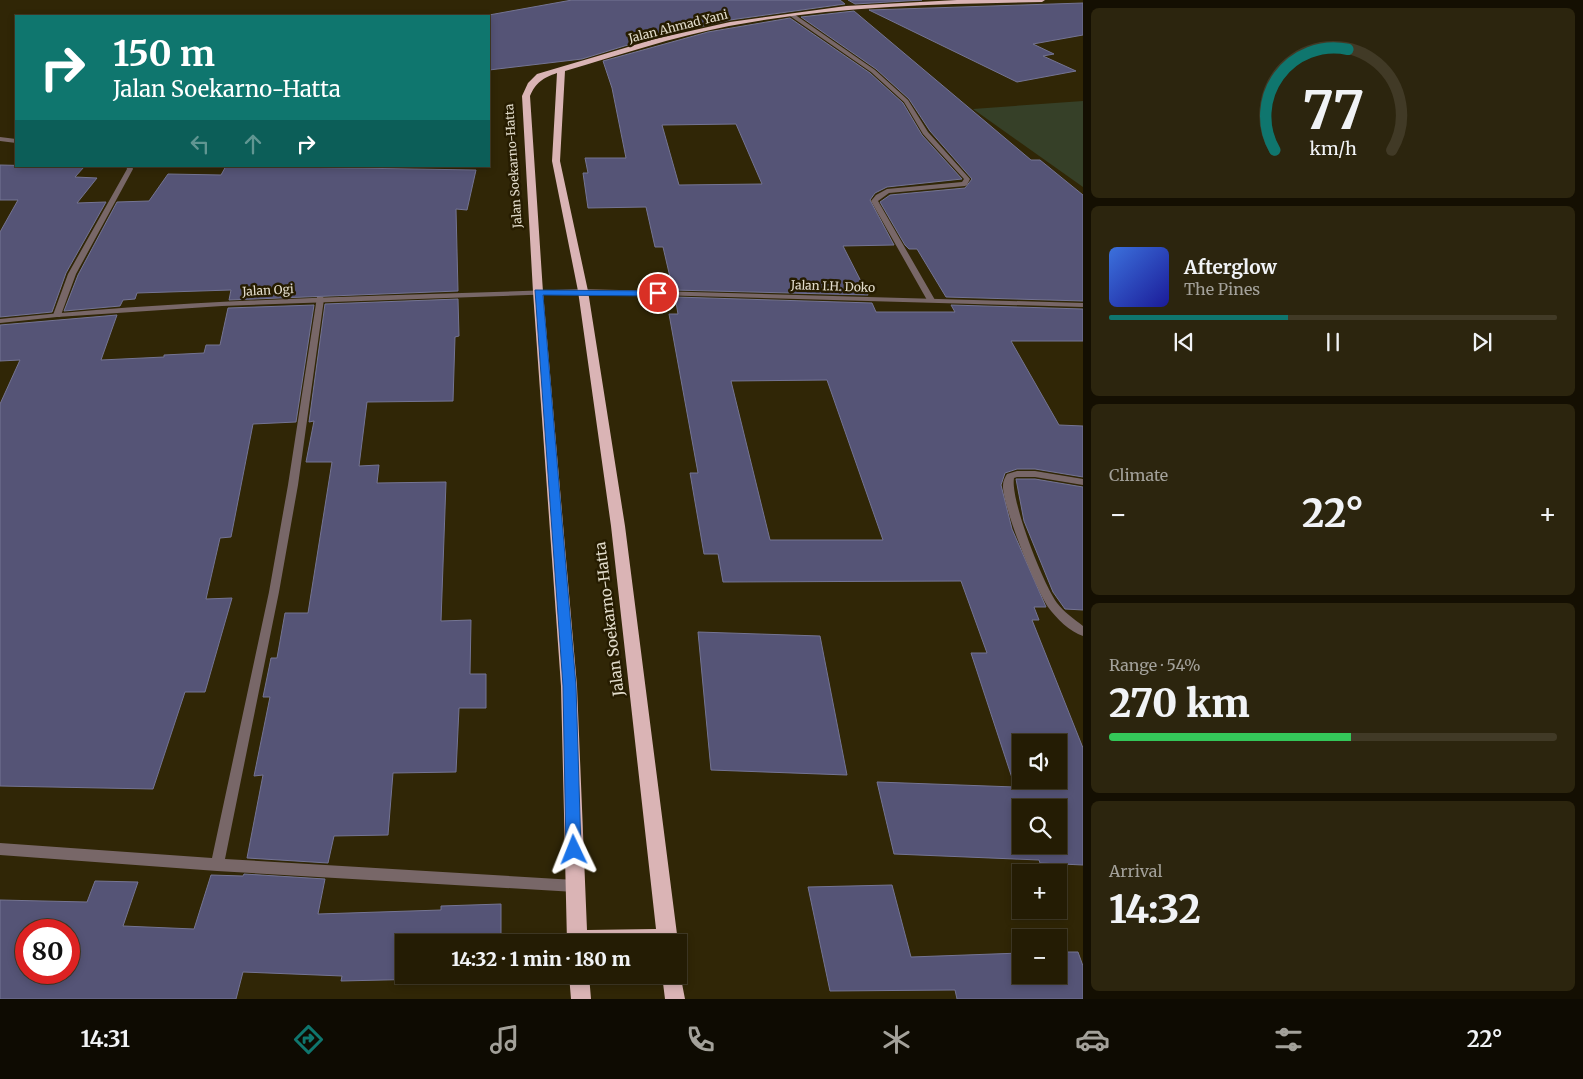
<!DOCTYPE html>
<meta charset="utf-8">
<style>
:root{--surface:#241c04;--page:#2c250e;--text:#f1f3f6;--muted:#a3a19a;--line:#413a26;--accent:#0f766e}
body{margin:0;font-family:Merriweather,serif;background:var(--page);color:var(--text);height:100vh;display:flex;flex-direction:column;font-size:19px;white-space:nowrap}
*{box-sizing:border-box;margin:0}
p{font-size:16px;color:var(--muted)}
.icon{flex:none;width:28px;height:28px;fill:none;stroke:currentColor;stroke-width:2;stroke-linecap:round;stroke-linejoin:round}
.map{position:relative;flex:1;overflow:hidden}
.details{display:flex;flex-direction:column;gap:8px;padding:8px;background:#140f02;width:500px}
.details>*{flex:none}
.banner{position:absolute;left:15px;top:15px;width:475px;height:152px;border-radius:0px;box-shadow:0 2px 8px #0003,0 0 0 1px var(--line);background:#0f766e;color:#fff;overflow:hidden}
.fabs{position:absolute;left:1012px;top:734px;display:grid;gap:10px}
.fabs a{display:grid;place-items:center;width:55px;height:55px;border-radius:0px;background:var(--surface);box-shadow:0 2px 8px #0003,0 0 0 1px var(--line);font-size:25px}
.speed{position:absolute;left:15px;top:919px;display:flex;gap:10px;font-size:25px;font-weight:700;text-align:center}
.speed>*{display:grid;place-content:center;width:65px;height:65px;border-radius:50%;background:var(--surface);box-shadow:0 2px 8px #0003,0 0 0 1px var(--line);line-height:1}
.speed .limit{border:8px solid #d22;background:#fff;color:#111}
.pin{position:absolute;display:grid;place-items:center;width:42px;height:42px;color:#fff;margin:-21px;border:2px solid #fff;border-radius:50%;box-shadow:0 1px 5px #0007}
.me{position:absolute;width:55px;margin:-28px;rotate:358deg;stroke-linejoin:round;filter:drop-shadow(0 0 4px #0008)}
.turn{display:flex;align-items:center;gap:18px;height:105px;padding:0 15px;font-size:22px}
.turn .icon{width:65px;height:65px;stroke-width:2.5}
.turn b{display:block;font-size:35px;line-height:42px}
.lanes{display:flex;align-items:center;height:48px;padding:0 15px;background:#0003;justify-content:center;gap:25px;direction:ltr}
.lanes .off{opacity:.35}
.big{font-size:38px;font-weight:800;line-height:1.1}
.details .card{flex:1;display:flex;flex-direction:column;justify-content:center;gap:8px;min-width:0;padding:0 18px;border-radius:8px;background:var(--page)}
.details .dial{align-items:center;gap:0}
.dial svg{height:130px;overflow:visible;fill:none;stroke:var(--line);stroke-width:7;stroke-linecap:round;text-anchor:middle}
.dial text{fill:var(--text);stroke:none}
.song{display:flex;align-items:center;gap:15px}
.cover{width:60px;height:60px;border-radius:8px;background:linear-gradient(135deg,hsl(220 70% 55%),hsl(240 70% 35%))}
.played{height:5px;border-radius:2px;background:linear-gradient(90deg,var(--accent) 40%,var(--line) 40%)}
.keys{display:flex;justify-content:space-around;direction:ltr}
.heat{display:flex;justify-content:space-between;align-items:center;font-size:28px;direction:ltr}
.charge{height:8px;border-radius:4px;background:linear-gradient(90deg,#34c759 54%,var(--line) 0)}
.trip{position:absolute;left:395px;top:934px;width:292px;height:50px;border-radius:0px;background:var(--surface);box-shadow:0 2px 8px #0003,0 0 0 1px var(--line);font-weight:800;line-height:50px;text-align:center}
.menu{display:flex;height:80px;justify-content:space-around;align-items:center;background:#0e0b02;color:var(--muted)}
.menu .icon{width:35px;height:35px}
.menu .active{color:var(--accent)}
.menu b{font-size:22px;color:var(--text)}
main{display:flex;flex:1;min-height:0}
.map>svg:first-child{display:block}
.green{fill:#364028}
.building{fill:#555476;stroke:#747493;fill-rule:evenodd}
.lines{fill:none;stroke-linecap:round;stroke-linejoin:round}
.minor{fill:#786768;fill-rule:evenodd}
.tertiary{fill:#786768;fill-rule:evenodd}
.trunk{fill:#dab4b5;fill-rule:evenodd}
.route{fill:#1a73e8;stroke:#114b97}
.labels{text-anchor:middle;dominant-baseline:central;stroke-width:5;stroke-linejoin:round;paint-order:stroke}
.far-street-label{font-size:12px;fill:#e2dccb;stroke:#261c00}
.street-label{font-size:15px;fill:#e2dccb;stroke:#261c00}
</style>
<main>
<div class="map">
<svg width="1083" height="999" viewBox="0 0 1083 999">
<rect width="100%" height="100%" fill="#302606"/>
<path class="green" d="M1083 101V187L973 109Z"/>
<path class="building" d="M572 0H840L845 4 730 20 654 37 582 59 489 70V15Z
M848 0H922L855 4Z
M1083 3V35L1033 44 1054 54 1043 56 1076 71 1017 82 869 10Z
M854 11 1031 160H1040L1083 195V301L946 297 917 249H909L905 245 880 202 890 195 965 188 972 179 930 131 909 99 876 69 801 17Z
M790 18 870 73 903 103 922 135 962 179 887 187 875 193 870 200 894 245 843 246 868 295 673 290 663 247H655L646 207 588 208 583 173H588L585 158H626L612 88 603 61 708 32ZM736 124 762 184 679 185 662 125Z
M0 165 84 167 75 177 97 178 77 203 106 202 66 273 52 312 0 317V232L18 200H0Z
M226 166 476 170 467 210 456 209 458 291 229 300 231 290 137 293 135 299 123 300 120 306 64 311 78 275 117 202 149 201 168 174 221 175Z
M675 297 872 303 876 312H955L951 305 1083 309V341H1011L1059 425 1083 426V477L1035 469H1017L1005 473 1001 485 1012 529 1046 607H1034L1039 620H1032L1083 748V865L1040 863 1039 860 894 854 877 782 1015 787 971 653H987L961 581 723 582 718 554H704L690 473H698L669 314H678ZM827 380 883 540H770L731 381ZM1021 742H1059V780H1021ZM1021 808H1059V845H1021Z
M458 299 459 336 455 337 453 401 367 402 359 466 379 465 377 483 446 482 441 621 471 620 470 674H486V708H459L456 772 393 773 388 835 334 836 328 863 247 858 263 775 254 776 270 697H263L271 658H277L285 613H308L332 462H306L314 421 309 422 325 304Z
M314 305 296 422 253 424 231 537 220 538 206 599 232 598 205 692H185L153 789 0 786V404L20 360 0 361V325L117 315 101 360 164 357V355L204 353 206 345H220L228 308Z
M1016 479H1035L1083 487V610L1065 609 1053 592 1024 521Z
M698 632 820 636 847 775 711 770Z
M244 874 325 879 318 914 441 910V906L501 904V942H404V975H427V979L341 981 342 976 243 972 236 999H0V900L87 902 95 881 138 882 123 926 194 929 211 875 243 876ZM26 930H69V972H26Z
M892 885 911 957 1021 953V975H1059V952H1078L1083 966V999H957L955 990 830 991 808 887Z"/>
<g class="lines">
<path class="minor" d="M790 14H794L875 70 908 100 928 132 970 179 967 185 965 186 889 193 878 201 935 300 934 302H931L927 300 871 201 876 195 887 189 962 182 964 179 923 134 904 102 871 72 790 16Z
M0 137 16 139V143L0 141Z
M126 166H132L133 169 76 274 61 315 60 317H54L53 315 68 274 127 169Z
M317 297H323L324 299 298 485 279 592 225 859 575 880 580 881 582 886 580 891 575 892 217 871 0 855V843L212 858 269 592 288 485Z
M1017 471H1035L1083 479V485L1035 477H1017L1014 478C1010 499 1043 584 1057 603 1064 612 1074 619 1083 626V636C1070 632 1056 618 1048 607 1036 589 1002 506 1003 485 1003 481 1005 477 1007 474Z"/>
<path class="tertiary" d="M583 289 1083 303V307L583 293 222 306 57 317 0 323V319C194 298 389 296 583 289Z"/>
<path class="trunk" d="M957 0H1045L1042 2C937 4 832 6 729 26 673 37 619 55 565 71L560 161 588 291 625 526 678 942H567L561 686 533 292 522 96 528 83 537 74 655 39 730 22 846 6ZM557 73 552 161 578 291 611 526 656 929 587 930 577 686 543 292 530 96C536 82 543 78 557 73Z
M679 968 685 999H665L662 975H679Z
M569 975H589L591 999H571Z"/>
</g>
<path class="route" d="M535 290 658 291 663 293 658 296 543 295 576 686 581 850 579 855 574 857 568 855 566 850 563 686Z"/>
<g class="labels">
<g class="far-street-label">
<text transform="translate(678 26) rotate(-14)">Jalan Ahmad Yani</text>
<text transform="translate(513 166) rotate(-94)">Jalan Soekarno-Hatta</text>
<text transform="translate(833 286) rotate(2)">Jalan I.H. Doko</text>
<text transform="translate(268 290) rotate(-3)">Jalan Ogi</text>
</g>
<g class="street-label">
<text transform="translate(609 619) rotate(-97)">Jalan Soekarno-Hatta</text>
</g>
</g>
</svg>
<div class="fabs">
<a><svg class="icon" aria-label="sound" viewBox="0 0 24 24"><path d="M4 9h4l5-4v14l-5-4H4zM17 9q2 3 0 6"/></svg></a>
<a><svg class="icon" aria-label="search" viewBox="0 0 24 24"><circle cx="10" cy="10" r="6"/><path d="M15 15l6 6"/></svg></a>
<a>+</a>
<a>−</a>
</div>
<div class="speed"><div class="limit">80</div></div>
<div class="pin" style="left:658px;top:293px;background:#d93025"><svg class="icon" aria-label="arrive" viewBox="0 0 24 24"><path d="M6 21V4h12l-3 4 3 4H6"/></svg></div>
<svg class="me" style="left:574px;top:850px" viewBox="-20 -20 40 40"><path d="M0-17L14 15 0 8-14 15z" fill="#1a73e8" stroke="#fff" stroke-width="4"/></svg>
<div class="trip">14:32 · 1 min · 180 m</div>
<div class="banner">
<div class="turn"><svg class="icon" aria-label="right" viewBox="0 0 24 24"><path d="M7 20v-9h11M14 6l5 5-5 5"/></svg><div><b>150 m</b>Jalan Soekarno-Hatta</div></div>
<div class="lanes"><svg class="icon off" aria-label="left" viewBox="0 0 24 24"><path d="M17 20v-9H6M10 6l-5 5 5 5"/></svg><svg class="icon off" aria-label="ahead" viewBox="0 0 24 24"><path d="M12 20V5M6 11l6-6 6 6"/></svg><svg class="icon" aria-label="right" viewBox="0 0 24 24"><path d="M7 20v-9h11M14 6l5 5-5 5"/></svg></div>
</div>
</div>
<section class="details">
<div class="card dial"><svg viewBox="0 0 100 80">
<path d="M14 69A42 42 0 1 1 86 69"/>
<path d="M14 69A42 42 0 0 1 59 7" stroke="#0f766e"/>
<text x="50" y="56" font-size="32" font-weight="700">77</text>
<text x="50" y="72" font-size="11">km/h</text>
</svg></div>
<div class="card">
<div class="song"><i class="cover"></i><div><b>Afterglow</b><p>The Pines</p></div></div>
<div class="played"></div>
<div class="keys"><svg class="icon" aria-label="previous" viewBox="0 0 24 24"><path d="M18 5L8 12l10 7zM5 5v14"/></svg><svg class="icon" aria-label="pause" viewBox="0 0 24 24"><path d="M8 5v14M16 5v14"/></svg><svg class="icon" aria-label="next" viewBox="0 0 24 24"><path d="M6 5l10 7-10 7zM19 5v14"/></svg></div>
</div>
<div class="card"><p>Climate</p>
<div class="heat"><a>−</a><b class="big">22°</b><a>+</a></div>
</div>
<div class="card"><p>Range · 54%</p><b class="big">270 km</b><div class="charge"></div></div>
<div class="card"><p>Arrival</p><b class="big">14:32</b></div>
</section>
</main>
<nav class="menu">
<b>14:31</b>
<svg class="icon active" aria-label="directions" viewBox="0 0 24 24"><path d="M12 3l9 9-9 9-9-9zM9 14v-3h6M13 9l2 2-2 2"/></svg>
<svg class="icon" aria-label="music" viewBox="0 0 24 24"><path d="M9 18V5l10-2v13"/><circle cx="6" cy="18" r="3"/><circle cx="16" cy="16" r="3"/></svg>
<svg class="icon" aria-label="phone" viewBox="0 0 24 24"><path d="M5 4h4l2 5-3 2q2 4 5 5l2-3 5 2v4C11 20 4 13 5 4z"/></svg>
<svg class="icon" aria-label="climate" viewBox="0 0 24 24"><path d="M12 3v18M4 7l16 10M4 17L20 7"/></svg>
<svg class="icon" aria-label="car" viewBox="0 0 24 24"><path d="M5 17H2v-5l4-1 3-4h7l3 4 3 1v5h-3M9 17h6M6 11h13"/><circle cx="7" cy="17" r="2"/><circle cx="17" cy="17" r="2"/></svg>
<svg class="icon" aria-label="filters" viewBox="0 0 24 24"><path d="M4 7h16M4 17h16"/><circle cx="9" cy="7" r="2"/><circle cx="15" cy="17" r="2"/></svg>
<b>22°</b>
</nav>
